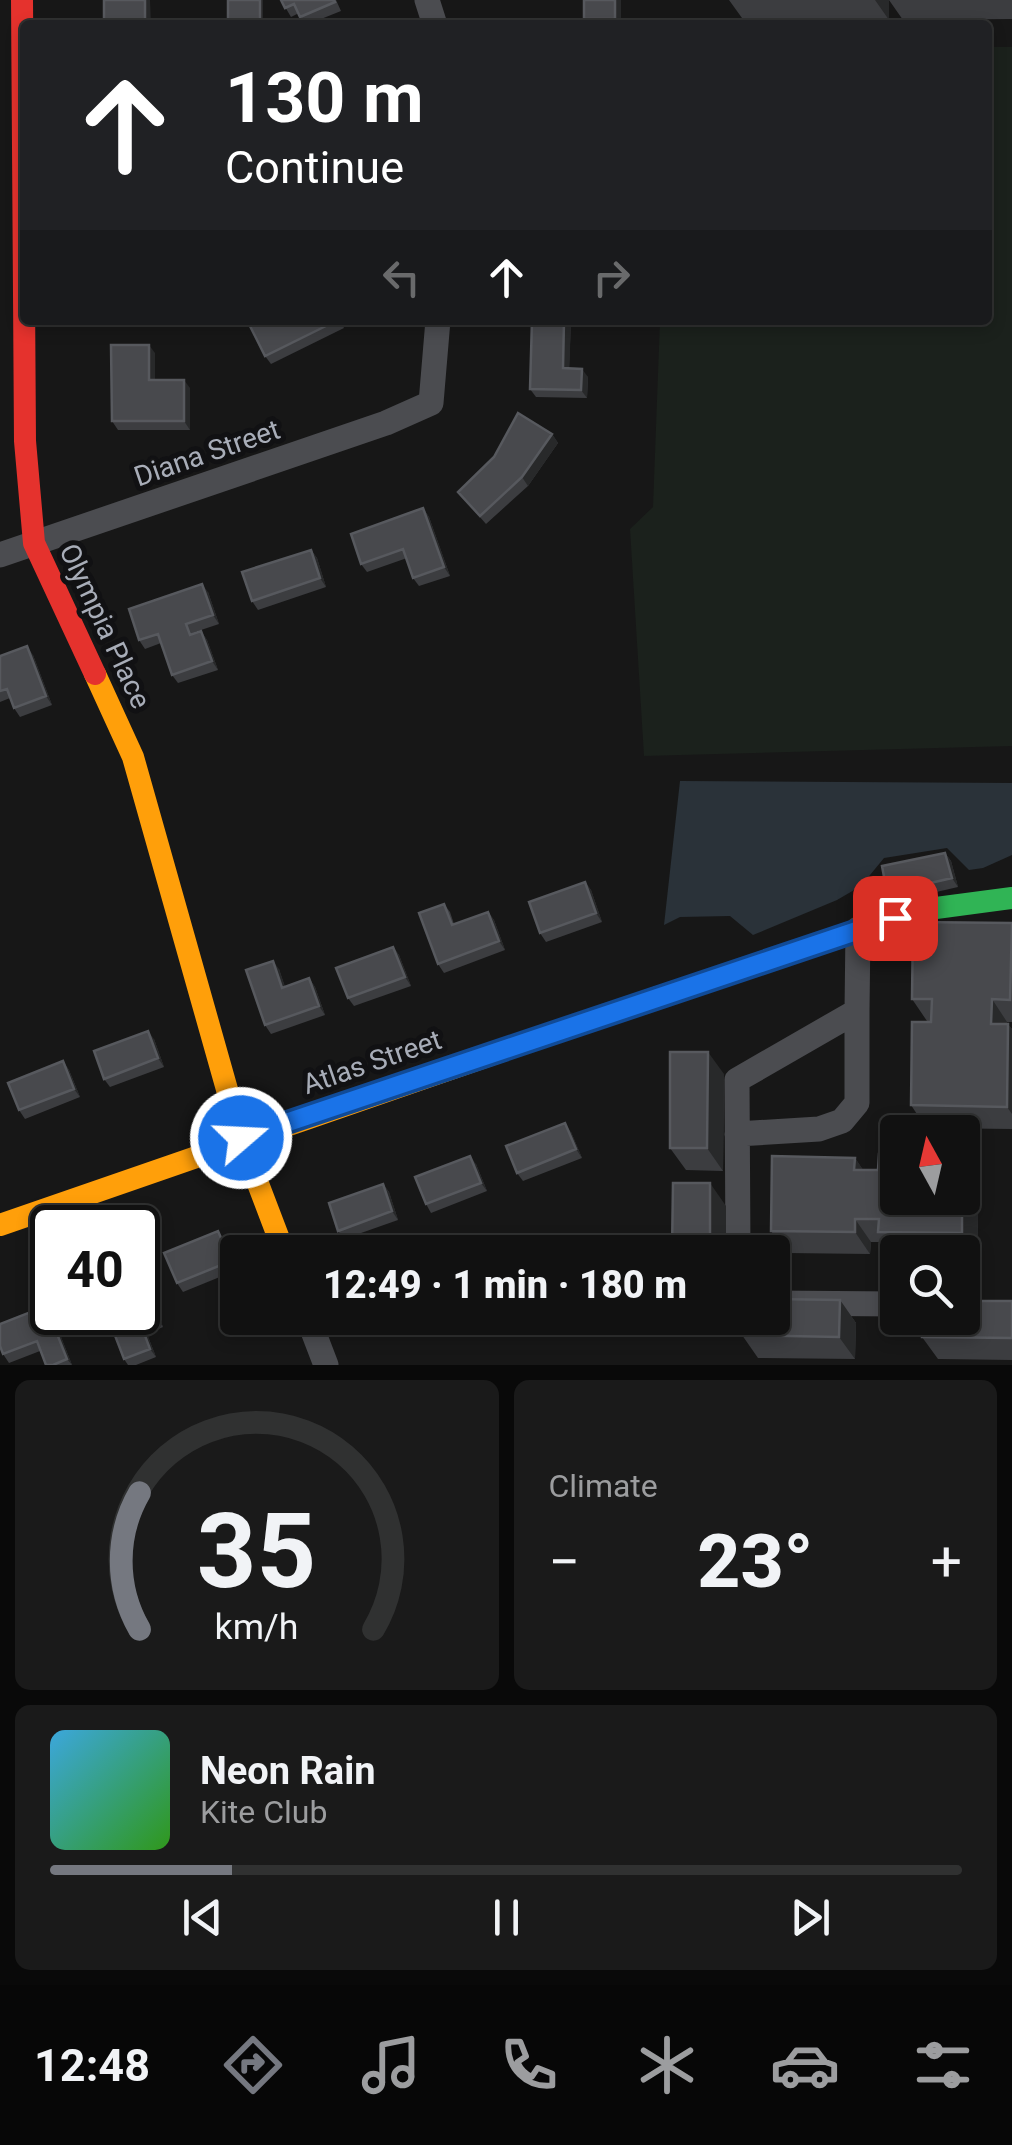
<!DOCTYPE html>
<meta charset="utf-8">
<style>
:root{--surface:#111;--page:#1a1a1a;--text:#f1f3f6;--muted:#9c9d9f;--line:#303131;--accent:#757880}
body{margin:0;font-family:Roboto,sans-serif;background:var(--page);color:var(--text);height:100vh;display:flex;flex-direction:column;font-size:38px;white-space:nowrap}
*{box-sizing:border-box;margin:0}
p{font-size:32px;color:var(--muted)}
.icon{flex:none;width:55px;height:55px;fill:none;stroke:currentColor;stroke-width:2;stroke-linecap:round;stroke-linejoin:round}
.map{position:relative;height:1365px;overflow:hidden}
.panel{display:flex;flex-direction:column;gap:15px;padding:15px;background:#090909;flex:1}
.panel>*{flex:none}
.banner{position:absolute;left:20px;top:20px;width:972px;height:305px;border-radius:10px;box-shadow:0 5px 15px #0003,0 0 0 2px var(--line);background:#202124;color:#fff;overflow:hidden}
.needle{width:65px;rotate:352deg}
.controls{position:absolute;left:880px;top:1115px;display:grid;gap:20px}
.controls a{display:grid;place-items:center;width:100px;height:100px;border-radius:10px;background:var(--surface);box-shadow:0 5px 15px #0003,0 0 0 2px var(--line);font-size:50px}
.speed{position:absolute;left:30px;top:1205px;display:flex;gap:20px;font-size:50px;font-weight:700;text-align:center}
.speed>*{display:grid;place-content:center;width:130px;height:130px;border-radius:50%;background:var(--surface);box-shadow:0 5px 15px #0003,0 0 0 2px var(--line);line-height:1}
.speed .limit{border:5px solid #111;border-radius:15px;background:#fff;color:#111}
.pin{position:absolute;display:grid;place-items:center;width:85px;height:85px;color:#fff;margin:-42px;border-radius:20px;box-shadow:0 5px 15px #0006}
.me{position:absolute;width:110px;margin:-55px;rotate:71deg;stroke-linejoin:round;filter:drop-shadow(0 0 8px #0008)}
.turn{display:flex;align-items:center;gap:35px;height:210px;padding:0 40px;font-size:45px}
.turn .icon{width:130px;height:130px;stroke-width:2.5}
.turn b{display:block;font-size:70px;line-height:85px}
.lanes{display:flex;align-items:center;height:95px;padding:0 40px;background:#0003;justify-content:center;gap:50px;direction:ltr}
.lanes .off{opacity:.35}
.big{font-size:75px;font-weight:800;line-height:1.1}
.panel .tile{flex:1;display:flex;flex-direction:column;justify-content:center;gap:15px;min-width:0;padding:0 35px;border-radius:15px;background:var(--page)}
.panel .dial{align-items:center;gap:0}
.dial svg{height:260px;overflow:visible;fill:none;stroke:var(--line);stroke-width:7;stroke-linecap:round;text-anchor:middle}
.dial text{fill:var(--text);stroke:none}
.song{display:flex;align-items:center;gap:30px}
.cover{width:120px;height:120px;border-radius:15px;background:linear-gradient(135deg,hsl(200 70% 55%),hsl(110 70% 35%))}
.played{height:10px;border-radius:5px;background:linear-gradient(90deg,var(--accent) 20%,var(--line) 20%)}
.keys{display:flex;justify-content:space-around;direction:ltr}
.heat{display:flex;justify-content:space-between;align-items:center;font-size:55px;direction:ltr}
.panel .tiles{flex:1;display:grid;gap:15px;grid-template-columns:1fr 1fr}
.tile:last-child{grid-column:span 2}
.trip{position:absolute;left:220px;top:1235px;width:570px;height:100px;border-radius:10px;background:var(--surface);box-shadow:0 5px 15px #0003,0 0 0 2px var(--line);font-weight:800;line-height:100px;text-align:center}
.tabs{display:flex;height:160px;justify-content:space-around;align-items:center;background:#070707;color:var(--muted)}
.tabs .icon{width:70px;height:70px}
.tabs .active{color:var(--accent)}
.tabs b{font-size:45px;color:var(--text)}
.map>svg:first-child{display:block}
.green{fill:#1b211c}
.water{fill:#2a3239}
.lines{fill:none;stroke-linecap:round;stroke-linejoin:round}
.street{stroke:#4b4c50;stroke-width:25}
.fast{stroke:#30b455;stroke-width:22}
.slow{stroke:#ff9f0a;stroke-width:22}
.jam{stroke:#e5322d;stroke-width:22}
.wall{fill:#3c3d40}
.shaded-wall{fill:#28292a}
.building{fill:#48494d;stroke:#57595e;stroke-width:2.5}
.route-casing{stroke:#114b97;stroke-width:25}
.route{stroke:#1a73e8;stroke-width:18}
.labels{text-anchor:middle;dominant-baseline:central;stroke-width:10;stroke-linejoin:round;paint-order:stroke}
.street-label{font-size:28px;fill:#a8adb8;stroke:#111113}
</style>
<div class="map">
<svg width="1012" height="1365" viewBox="0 0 1012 1365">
<rect width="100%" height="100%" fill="#171717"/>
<path class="green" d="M988 47H1012V746L644 756 630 529 653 507 660 320H988Z"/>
<path class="water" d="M680 781 1012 783V855L983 868 969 870 947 848 884 858 861 886 837 900 753 935 730 916 680 917 664 925Z"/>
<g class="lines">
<path class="street" d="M427 0 435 25
M0 555 386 423 431 403 438 320
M737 1134 819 1129 842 1121 857 1103V1011
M738 1252 737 1080 857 1011 858 929
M772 1303 898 1304
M308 1318 326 1365"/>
<path class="fast" d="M658 997 921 910 1012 898"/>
<path class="slow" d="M95 674 133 757 241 1139 284 1252
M0 1225 658 997"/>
<path class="jam" d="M22 0 25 441 34 543 95 674"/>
</g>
<path class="wall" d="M281 0H336L341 11 306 25 299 13 291 17Z
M621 0V25H588L584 19Z
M729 0H1012V19L903 20 889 0V20L742 18Z
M243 320H340L344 328 271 364 265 356 260 321Z
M565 320H569L571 322 569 368 588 377 587 398 536 397 530 389Z
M155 353V380L190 388V430H118L112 421Z
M552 434 558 443 528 486 486 524 458 492Z
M423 508 429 517 450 576 419 586 413 578 407 558 367 572 361 564Z
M311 550 317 558 326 587 258 610 252 601Z
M208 592 219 624 192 633 201 631 207 640 218 670 178 683 172 675 161 643 145 649 139 640Z
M33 655 52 705 20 717 14 708 10 698 0 702V656Z
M945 853 951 861 958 887 893 902 887 893Z
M585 882 591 890 602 922 546 942 540 933Z
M444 904 450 912 454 924 488 912 494 920 505 950 444 973 438 964Z
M1012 923V1022H1007V1024L1012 1029V1129L926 1128 911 1105 931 1021H927L912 999Z
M393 947 399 955 411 986 354 1006 348 998Z
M279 969 285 987 309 978 315 987 325 1015 271 1034 265 1025Z
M154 1039 164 1067 110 1087 104 1079Z
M63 1061 69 1070 80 1097 25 1119 19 1110Z
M724 1074 723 1171 686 1170 670 1148Z
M571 1132 582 1158 523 1181 517 1173Z
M855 1158 863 1170 979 1177 977 1256H962V1252H898V1255H894L885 1242H871L870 1254 787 1253 771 1231Z
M476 1164 487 1191 431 1213 426 1204Z
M383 1184 389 1192 398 1220 344 1239 338 1231Z
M218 1231 224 1240 237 1270 183 1292 177 1283Z
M139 1272 145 1280 163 1327 147 1334 156 1357 136 1365H128L124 1359 110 1322 101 1325 95 1317Z
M840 1300 856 1323 855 1359 758 1358 742 1335Z
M1012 1301V1360L938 1359 922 1337Z
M52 1314 72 1365H46L40 1351 9 1363 3 1354Z"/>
<path class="shaded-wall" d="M145 0H150L151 25H145Z
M260 0H263V25H260Z
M615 0H621V25H619L615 19Z
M875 0H889V20Z
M564 320H569L571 322 569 377 563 368Z
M149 345 155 353V388L149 380Z
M582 369 588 377 587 398 581 390Z
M184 380 190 388V430L184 421Z
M552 434 558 443 528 486 522 477Z
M423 508 429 517 450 576 444 567Z
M311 550 317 558 326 587 320 578Z
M202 584 208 592 219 624 213 615Z
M201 631 207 640 218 670 212 661Z
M27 646 33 655 52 705 46 696Z
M945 853 951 861 958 887 952 878Z
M585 882 591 890 602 922 596 913Z
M488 912 494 920 505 950 499 941Z
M393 947 399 955 411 986 405 977Z
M273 961 279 969 288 996 282 988Z
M309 978 315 987 325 1015 319 1006Z
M992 999 1007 1022V1046L991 1024Z
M1008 1024 1012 1029V1114L1007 1107Z
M148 1031 154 1039 164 1067 158 1058Z
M708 1052 724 1074 723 1171 707 1148Z
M63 1061 69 1070 80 1097 74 1089Z
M565 1123 571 1132 582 1158 576 1149Z
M963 1155 979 1177 977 1256 962 1233Z
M470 1156 476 1164 487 1191 481 1183Z
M855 1158 870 1180 854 1170Z
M710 1183 726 1206V1252H710Z
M383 1184 389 1192 398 1220 392 1211Z
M855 1219 871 1242 870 1254 855 1232Z
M218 1231 224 1240 237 1270 231 1261Z
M139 1272 145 1280 163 1327 157 1319Z
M840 1300 856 1323 855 1359 839 1337Z
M46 1306 52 1314 72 1365 67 1359Z
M141 1325 147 1334 156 1357 150 1349Z"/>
<path class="building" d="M104 0H145V25H104Z
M228 0H260V25H228Z
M281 0H334L335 2 300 17 294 4 285 8Z
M584 0H615V19H584Z
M263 320H338L265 356 250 326Z
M532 320H564L563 368 582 369 581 390 530 389Z
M111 345H149V380H184V421H112Z
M518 413 552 434 522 477 480 516 458 492 494 457Z
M423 508 444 567 413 578 403 549 361 564 351 534Z
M311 550 320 578 252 601 242 572Z
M202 584 213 615 186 624 190 635 201 631 212 661 172 675 158 634 139 640 129 609Z
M27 646 46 696 14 708 7 689 0 691V656Z
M945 853 952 878 887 893 882 866Z
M585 882 596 913 540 933 529 902Z
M444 904 452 925 488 912 499 941 438 964 419 913Z
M913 922 1012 923 1010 1000 992 999 991 1024H1008L1007 1107 911 1105 912 1022H931L932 999H912Z
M393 947 405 977 348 998 336 968Z
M273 961 282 988 309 978 319 1006 265 1025 246 970Z
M148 1031 158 1058 104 1079 94 1051Z
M670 1052H708L707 1148H670Z
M63 1061 74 1089 19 1110 8 1083Z
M565 1123 576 1149 517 1173 506 1146Z
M879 1154H898V1198H962V1233L878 1232 879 1219H855V1232L771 1231 772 1156 855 1158 854 1170H878Z
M470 1156 481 1183 426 1204 415 1177Z
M673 1183H710V1252H672Z
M383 1184 392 1211 338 1231 329 1203Z
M218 1231 231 1261 177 1283 164 1253Z
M138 1272H139L157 1319 141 1325 150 1349 124 1359 106 1312H138Z
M772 1299 840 1300 839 1337 742 1335 743 1318H772Z
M962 1301H1012V1338L922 1337 923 1318H962Z
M46 1306 67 1359 53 1365H46L37 1341 3 1354 0 1346V1324Z"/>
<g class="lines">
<defs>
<path id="route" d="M241 1138 895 918"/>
</defs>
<use href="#route" class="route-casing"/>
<use href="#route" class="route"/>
</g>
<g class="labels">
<g class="street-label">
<text transform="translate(207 453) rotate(-19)">Diana Street</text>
<text transform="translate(105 626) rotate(65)">Olympia Place</text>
<text transform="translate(372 1062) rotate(-19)">Atlas Street</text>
</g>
</g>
</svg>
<div class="controls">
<a><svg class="needle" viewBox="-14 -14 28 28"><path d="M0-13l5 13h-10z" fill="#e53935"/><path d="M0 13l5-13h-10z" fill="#9c9d9f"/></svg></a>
<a><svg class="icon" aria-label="search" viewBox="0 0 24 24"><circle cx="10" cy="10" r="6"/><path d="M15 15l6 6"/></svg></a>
</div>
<div class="speed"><div class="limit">40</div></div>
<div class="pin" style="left:895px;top:918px;background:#d93025"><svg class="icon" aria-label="arrive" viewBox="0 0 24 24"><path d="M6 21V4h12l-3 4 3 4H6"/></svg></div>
<svg class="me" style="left:241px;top:1138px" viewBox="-20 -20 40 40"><circle r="17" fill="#1a73e8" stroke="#fff" stroke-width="3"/><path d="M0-11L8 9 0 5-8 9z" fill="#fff"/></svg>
<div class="trip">12:49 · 1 min · 180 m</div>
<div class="banner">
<div class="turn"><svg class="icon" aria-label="ahead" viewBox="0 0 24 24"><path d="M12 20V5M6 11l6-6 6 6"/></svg><div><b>130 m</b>Continue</div></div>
<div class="lanes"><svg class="icon off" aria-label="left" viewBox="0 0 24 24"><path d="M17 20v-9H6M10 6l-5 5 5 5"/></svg><svg class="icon" aria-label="ahead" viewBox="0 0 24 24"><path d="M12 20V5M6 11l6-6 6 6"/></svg><svg class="icon off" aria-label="right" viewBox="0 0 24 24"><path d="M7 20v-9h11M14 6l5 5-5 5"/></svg></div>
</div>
</div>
<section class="panel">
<div class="tiles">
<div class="tile dial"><svg viewBox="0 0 100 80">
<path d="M14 69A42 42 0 1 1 86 69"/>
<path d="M14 69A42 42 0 0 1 14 27" stroke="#757880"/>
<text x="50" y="56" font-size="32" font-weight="700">35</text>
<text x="50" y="72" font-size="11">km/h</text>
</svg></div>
<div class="tile"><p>Climate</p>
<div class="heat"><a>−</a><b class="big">23°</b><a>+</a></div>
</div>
<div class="tile">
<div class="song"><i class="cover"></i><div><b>Neon Rain</b><p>Kite Club</p></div></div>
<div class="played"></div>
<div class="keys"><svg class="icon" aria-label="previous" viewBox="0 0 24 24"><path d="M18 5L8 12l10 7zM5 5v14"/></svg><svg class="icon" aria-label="pause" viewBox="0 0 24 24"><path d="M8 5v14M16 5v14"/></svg><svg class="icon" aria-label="next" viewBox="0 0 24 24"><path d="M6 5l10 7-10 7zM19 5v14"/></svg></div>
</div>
</div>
</section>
<nav class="tabs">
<b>12:48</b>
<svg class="icon active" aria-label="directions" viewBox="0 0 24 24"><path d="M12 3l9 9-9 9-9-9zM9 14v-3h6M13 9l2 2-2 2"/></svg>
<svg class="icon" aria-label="music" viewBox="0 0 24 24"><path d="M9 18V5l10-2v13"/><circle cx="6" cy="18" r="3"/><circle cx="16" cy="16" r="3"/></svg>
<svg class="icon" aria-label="phone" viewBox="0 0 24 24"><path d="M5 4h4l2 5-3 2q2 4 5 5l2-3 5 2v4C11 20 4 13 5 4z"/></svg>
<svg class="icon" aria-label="climate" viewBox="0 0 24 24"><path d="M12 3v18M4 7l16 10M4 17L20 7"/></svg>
<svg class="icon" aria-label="car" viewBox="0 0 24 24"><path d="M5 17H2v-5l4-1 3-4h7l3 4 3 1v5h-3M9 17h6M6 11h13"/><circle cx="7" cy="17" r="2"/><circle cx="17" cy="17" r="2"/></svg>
<svg class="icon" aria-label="filters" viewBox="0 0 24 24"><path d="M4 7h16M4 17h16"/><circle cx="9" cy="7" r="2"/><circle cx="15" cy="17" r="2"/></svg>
</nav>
